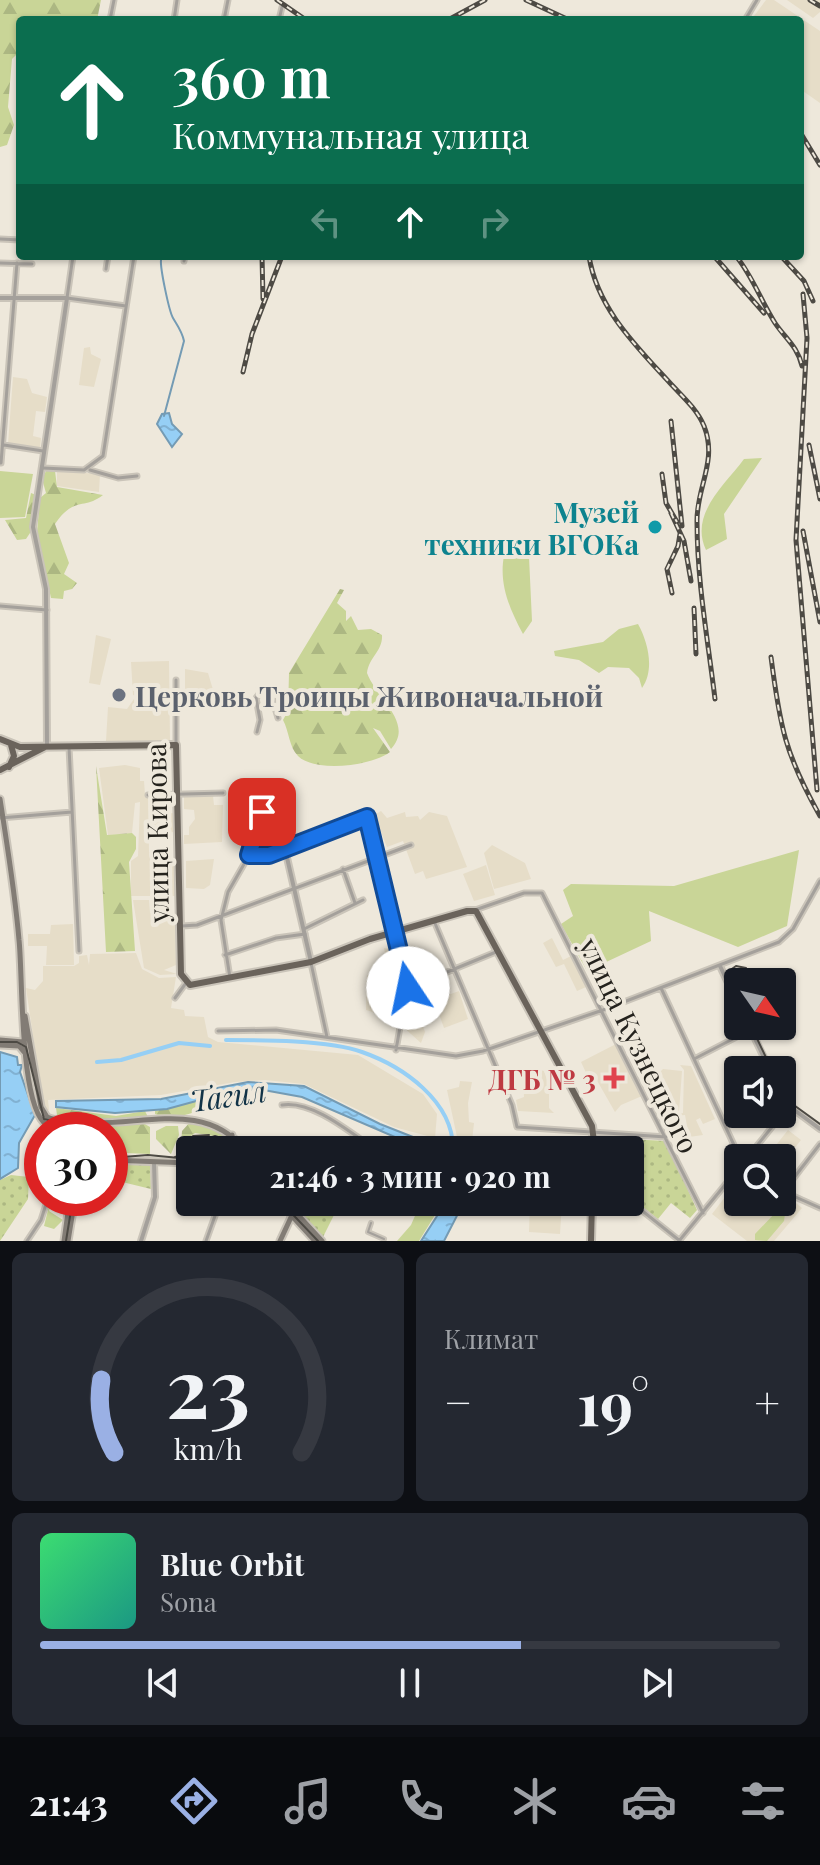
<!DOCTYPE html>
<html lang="ru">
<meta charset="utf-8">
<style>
:root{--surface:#171b24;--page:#242831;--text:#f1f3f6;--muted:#9ea1a6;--line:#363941;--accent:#9ab0e4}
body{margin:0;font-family:"Playfair Display",serif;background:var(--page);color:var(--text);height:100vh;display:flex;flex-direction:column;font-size:30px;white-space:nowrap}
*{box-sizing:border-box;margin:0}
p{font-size:26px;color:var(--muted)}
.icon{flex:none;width:44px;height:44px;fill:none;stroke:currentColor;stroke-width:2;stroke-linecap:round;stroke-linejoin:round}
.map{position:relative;height:1241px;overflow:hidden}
.sheet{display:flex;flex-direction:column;gap:12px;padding:12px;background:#0d0f14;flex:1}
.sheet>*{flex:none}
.guide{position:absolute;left:16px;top:16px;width:788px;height:244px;border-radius:8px;box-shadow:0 2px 6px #0004;background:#0b6e4f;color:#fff;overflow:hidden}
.needle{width:52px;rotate:124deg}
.tools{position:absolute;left:724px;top:968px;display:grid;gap:16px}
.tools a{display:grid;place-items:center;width:72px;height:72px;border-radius:8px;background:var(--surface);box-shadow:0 2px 6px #0004;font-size:40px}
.speed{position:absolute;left:24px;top:1112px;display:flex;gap:16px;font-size:40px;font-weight:700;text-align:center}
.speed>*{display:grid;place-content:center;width:104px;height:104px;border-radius:50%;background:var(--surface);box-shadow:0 2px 6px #0004;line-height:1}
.speed .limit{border:12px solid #d22;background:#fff;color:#111}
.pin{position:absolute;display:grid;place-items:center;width:68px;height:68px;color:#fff;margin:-34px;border-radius:16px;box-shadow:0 4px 12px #0006}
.me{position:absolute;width:88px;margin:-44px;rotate:349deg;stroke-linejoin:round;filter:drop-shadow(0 0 6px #0008)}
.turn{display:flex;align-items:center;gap:28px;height:168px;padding:0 24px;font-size:36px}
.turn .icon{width:104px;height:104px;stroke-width:2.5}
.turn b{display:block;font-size:56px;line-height:68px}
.lanes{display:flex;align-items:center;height:76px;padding:0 24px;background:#0003;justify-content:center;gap:40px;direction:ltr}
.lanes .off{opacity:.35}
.big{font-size:60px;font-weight:700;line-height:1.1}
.sheet .tile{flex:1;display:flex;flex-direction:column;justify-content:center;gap:12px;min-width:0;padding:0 28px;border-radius:12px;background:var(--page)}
.sheet .dial{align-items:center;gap:0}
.dial svg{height:208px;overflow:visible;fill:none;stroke:var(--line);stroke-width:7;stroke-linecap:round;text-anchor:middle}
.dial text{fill:var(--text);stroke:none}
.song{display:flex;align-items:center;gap:24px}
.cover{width:96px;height:96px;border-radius:12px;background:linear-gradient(135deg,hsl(140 70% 55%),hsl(170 70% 35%))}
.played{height:8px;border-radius:4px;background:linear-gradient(90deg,var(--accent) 65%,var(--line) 65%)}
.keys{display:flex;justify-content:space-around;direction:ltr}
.heat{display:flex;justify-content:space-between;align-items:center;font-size:44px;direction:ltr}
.sheet .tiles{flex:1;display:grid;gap:12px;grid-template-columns:1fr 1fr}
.tile:last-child{grid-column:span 2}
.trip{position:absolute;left:176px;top:1136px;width:468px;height:80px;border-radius:8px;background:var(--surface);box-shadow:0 2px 6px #0004;font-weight:700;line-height:80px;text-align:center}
.tab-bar{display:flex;height:128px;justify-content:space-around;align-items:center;background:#090b0e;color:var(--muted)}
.tab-bar .icon{width:56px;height:56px}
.tab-bar .on{color:var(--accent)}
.tab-bar b{font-size:36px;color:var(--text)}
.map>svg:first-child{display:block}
.built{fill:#e6ddc8}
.grass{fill:#c9d597}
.forest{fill:url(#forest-firs)}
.park{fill:url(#park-dots)}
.water{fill:url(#water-ripples);stroke:#749bb4;stroke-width:2}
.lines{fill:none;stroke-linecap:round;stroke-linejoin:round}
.stream{stroke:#749bb4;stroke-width:2}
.canal{stroke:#96cff5;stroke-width:4}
.pedestrian-casing{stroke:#cac4b9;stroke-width:6}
.minor-casing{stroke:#cac4b9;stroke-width:7}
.tertiary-casing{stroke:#cac4b9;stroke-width:8}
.secondary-casing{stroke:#cac4b9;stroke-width:9}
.primary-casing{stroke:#cac4b9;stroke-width:10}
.pedestrian{stroke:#a4a09b;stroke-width:2}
.minor{stroke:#a4a09b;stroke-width:3}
.tertiary{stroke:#a4a09b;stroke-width:4}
.secondary{stroke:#827c75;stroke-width:5}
.primary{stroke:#6a635b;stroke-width:6}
.tram{stroke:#4d4a44;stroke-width:2}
.rail-casing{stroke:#4d4a44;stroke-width:5}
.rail{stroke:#eee8db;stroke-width:2;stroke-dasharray:6;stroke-linecap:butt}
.route-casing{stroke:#114b97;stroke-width:20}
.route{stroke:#1a73e8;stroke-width:14}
.culture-dot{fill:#0f9aa8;stroke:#eee8db;stroke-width:3}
.worship-dot{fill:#6b7280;stroke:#eee8db;stroke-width:3}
.health-dot{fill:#e0444e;stroke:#eee8db;stroke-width:3}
.labels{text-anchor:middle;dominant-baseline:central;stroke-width:8;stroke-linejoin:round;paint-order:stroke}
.culture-label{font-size:28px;font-weight:bold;fill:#0d838f;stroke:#eee8db;text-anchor:end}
.worship-label{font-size:28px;font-weight:bold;fill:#5b616d;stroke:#eee8db;text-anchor:start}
.street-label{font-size:28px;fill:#24221d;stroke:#eee8db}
.health-label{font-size:28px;font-weight:bold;fill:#be3a42;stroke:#eee8db;text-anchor:end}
.water-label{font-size:30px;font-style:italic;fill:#123347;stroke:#eee8db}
</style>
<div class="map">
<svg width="820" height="1241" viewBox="0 0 820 1241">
<defs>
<pattern id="forest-firs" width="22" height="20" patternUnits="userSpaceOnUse" patternTransform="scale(2)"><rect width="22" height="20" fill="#c9d597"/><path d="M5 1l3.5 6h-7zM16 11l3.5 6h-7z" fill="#acb782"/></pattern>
<pattern id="park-dots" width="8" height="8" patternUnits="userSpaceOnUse" patternTransform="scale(2)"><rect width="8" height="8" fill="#c9d597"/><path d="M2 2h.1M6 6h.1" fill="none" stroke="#acb782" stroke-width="1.8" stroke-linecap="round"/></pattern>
<pattern id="water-ripples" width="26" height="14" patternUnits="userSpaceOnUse" patternTransform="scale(2)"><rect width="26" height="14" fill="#96cff5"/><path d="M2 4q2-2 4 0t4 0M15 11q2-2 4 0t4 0" fill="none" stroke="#81b1d2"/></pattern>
</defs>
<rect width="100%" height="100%" fill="#eee8db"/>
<path class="built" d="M766 0H774L820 31V103L800 89V20H751Z
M787 0H820V12L813 18Z
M90 347 91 354 101 359 94 387 79 385 84 348Z
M13 377 27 379 32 393 47 397 45 412 36 411 33 436 41 438 40 449 8 444Z
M57 471 100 474 99 492 57 486Z
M96 635 111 639 100 685 89 683Z
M169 661 170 742 106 741 108 707 127 709 136 696 133 695 131 662Z
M185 669 208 673 214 693 185 695Z
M125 765 140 768V781H144L145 795 148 796 149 852H157L158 859 175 860V896H131V861L138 856 140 802 135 803 132 833 108 835 99 768Z
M184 796H213L214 805H223L222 842 184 844V835H189V827L195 819 194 810 184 809Z
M381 811 387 818 405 812 406 817 418 816 420 820 429 812 447 816 467 867 426 879 423 871 415 874 403 841 387 847 381 832 376 833 374 815Z
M174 813V832L152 834 151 815Z
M492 845 525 863 531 879 494 889 484 853Z
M214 859 210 885 204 889 186 888V861Z
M486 865 495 895 474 901 463 874Z
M133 900H149L150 913H175L176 965 164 970 177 974 160 975 144 968Z
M73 924 74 965H46L47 946H28V934H50L51 925Z
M552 938 563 960 571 956 586 987 577 991 564 964 556 967 543 943Z
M384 948 399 951 405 981 399 1020 366 1010 367 975 388 970Z
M136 953 142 969 159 978 176 977 171 1008 184 1010 185 1016 204 1017 208 1037 218 1042 358 1055 423 1094 437 1114 435 1138 394 1127 304 1084 265 1080 235 1082 161 1095 48 1100 49 1110H44L26 988 35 990 43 981V966H74L79 963V956L87 955 89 965 90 954Z
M459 991 468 1019 444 1028 434 1000Z
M414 1002 425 1032 421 1043 402 1026 406 1005Z
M616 1044 642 1096 621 1105 615 1112 595 1077 589 1079 581 1062Z
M680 1065 691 1066 715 1119 703 1124 700 1118 696 1120 703 1135 689 1137 685 1115 668 1117 683 1113 684 1070Z
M531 1068 544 1071 548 1083 560 1078 563 1084 549 1090V1108L554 1113 518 1111 516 1100 524 1097 523 1069Z
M663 1069 682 1071 679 1112 660 1114 647 1085Z
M460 1081 472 1082 468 1103 469 1122 474 1123 471 1150 459 1149 463 1138 457 1137 447 1090 459 1087Z
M788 1130 801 1140 782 1164V1158L769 1154Z
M600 1136 627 1139 626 1150H599Z
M738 1180V1202H782L785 1194 802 1208 774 1241H747L712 1214Z
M530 1202H562L560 1234 529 1232Z"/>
<path class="grass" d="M762 458 724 514 727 539 706 550C689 514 725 485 744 459Z
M0 471 33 474 25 517 0 518Z
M509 539 529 557 532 621 523 634C506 602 495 574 509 539Z
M638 624C648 642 655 670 642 688L639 678 629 668 608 667 599 673 579 660 555 656 554 651 603 642 619 629Z
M799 850 787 926 738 947 649 911 651 941 587 971 561 924 573 916 563 890 571 884 674 886Z
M51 1198H64H53L49 1211 63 1220 54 1229 44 1226Z
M421 1202H443L419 1241H397L411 1225Z
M778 1210 785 1214 784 1221 767 1241 755 1240V1234Z"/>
<path class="forest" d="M0 0H101L97 20H20V51L12 59 8 107 14 125 7 145 0 147Z
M46 471H55L57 487 103 495C84 510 74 496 55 524L69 563 64 574 77 583 72 589 64 591 63 599 51 598 37 532 40 498 46 493 42 479Z
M31 493 36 495 30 533 26 539 17 540 5 520 26 518Z
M340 589 344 590 337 603 346 611V621L351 616 358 630 371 629 382 635C383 651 369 657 367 673 376 698 415 723 391 749L380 731 373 728 390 752C372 766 315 773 298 756 289 747 289 731 283 720L288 711 289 673Z
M96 766 107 835 132 833 136 837V849L129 862 135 951 106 952Z
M202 1100 207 1107C193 1114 170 1121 155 1114V1111Z
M56 1108 116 1116 145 1111 148 1117 87 1122 57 1115Z
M191 1121 218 1129 226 1138 195 1133 181 1144 182 1131Z
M143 1123 150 1127V1154L125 1153 110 1146V1130L95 1128Z
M166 1126H178L179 1135 171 1154 156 1139V1131Z"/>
<path class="park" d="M628 1139 666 1141 697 1210 690 1218 671 1203 658 1219 630 1197Z
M124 1161 150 1163 151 1189 122 1182 116 1193H110V1165Z
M11 1175 29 1177 28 1199 0 1241V1180Z
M307 1202 342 1208 339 1214 334 1215 322 1239 299 1212Z"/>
<path class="water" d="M169 413 172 424 182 434 172 447 157 424 162 414Z
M0 1052 17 1057 18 1065H22L20 1072 35 1115 19 1143 18 1168 0 1179Z
M248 1082 304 1086 380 1124 446 1150H425L302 1097 258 1089 233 1091 167 1109 115 1113 56 1107V1101L161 1099Z
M446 1202H464L444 1241H421Z"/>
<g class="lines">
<path class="stream" d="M161 260C160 268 169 311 173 318 177 325 182 331 184 341L164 416"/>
<path class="canal" d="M226 1040C262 1040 329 1040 362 1052 402 1066 454 1101 453 1150
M97 1062 121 1060 179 1043 210 1046"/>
<defs>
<path id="pedestrian" d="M371 1223 368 1232 384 1239"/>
<path id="minor" d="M110 20 114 0
M174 20 177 0
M224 20 228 0
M279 20 282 7
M745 20 757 0
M0 239 20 240
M73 256 67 298 126 306
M184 261 185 256
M0 263 32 264
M106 269 108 256
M4 445 43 451
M1 463 17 263
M43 468 84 470 103 456 134 256
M90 470 118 478 137 476
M0 606 47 610
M176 680V744
M257 732 260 720 256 698 263 689 271 694 278 718
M69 747 79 951
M148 795 223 793
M0 818 72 812
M249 855 279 851 367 817 408 982 396 1050
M343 869 355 903
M475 910 524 893H542L703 1213
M434 921 512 1105 517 1127 666 1137
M182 926 197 925 411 845
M304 929 363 900
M225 955 276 938 305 934
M311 963 327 1037
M230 978 221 920 228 892 255 845 262 812
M408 988 496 952
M661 988 740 1158
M175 998 186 983
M218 1031 276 1030 456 1056 483 1051 603 1010 779 942 793 929 820 881
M694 1059 758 1026
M282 1105C313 1100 352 1134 376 1150
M747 1158 789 1106
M782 1191 820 1208
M783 1192 820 1144
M630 1201 680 1241
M322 1202 336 1207 345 1202
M295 1211 304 1202
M27 1241 41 1220 48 1198
M206 1241 220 1202
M679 1241 738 1169"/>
<path id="tertiary" d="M0 298H67L33 527 46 589 47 745
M285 849 311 962
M720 966 738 1004
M749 1026 770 1070
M782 1094 789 1106 820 1129
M141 1241 155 1197 154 1162"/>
<path id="secondary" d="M0 799C7 845 15 892 19 940 23 974 19 1108 47 1125L79 1130
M25 1016 41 1107 47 1117C56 1122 67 1120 77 1122 135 1129 203 1097 245 1150
M0 1040 23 1042
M0 1045 19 1046 24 1052
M232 1135 233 1150
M110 1160 190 1163
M279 1202 315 1241
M286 1202 322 1241
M64 1241 70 1198
M68 1241 75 1198
M280 1241 293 1213"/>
<path id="primary" d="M0 739 20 747 176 745 181 974 190 985 311 962 370 939 467 911H476L592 1126 595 1150
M9 767 14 756 11 745
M0 770 45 747
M591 1241 592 1202"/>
</defs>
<use href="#pedestrian" class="pedestrian-casing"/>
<use href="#minor" class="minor-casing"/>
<use href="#tertiary" class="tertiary-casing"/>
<use href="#secondary" class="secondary-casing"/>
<use href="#primary" class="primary-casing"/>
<use href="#pedestrian" class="pedestrian"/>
<use href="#minor" class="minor"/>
<use href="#tertiary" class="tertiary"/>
<use href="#secondary" class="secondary"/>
<use href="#primary" class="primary"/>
<path class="tram" d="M738 998 729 971 736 966 746 968 748 982
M751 1026 772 1070
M0 1042H17L26 1047 44 1119 87 1130
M782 1088 791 1103 820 1124
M203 1150 207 1139 215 1136 224 1139 229 1150
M175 1157 182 1155 193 1136 209 1135
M110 1158 148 1155 190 1159
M281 1202 318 1241
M66 1241 73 1198"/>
<defs>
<path id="rail" d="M277 0 306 20
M526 0 569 20
M810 0 820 6
M448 20 485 0
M800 132 820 165
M262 256 263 299
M589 256C597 308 636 346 670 383 682 396 697 409 704 426 718 461 696 488 697 522 697 581 708 641 715 699
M714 256 764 313
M736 256C753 277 761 301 775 323 785 338 798 347 802 366
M781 256 804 281 813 301
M803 294 807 338 796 540 817 790
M243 372 252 334 282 256
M671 421 682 526
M809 445 820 499
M662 474 666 503 677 522
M671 513 684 541 691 581
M803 531 820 622
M672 593 667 569 678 546 680 534
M694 608 696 654
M771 657C780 727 785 754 820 816"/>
</defs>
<use href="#rail" class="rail-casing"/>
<use href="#rail" class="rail"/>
</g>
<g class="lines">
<defs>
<path id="route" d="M262 812 249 855H269L367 817 408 988"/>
</defs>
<use href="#route" class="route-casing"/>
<use href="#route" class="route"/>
</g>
<circle class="culture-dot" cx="655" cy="527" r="8"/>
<circle class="worship-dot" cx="119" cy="695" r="8"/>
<path class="health-dot" d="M610 1066h8v8h8v8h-8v8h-8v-8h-8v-8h8z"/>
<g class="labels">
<g class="culture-label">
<text x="639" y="511">Музей<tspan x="639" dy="32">техники ВГОКа</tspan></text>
</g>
<g class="worship-label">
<text x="135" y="695">Церковь Троицы Живоначальной</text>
</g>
<g class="street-label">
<text transform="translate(156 833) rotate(-91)">улица Кирова</text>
<text transform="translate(640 1045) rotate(64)">улица Кузнецкого</text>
</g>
<g class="health-label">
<text x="596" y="1078">ДГБ № 3</text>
</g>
<g class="water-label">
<text transform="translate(228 1095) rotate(-8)">Тагил</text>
</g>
</g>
</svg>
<div class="tools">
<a><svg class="needle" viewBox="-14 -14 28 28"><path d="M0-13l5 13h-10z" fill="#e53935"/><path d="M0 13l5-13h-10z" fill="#9ea1a6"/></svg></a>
<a><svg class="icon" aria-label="sound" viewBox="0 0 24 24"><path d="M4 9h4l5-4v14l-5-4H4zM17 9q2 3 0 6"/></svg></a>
<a><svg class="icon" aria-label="search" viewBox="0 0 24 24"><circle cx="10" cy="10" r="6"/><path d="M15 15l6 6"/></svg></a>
</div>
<div class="speed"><div class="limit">30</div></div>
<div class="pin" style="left:262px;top:812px;background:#d93025"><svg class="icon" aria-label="arrive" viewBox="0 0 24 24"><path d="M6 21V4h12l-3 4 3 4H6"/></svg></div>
<svg class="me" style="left:408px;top:988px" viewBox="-20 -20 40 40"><circle r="19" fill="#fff"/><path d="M0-13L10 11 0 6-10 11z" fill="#1a73e8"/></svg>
<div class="trip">21:46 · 3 мин · 920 m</div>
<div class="guide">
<div class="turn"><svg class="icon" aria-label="ahead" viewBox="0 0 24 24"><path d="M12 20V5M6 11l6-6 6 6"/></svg><div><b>360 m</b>Коммунальная улица</div></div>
<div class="lanes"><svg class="icon off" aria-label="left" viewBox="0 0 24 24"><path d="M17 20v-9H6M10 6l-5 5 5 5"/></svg><svg class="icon" aria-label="ahead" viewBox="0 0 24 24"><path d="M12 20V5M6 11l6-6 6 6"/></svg><svg class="icon off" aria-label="right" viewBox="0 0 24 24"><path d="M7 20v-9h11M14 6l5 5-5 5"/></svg></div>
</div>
</div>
<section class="sheet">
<div class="tiles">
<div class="tile dial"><svg viewBox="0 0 100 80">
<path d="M14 69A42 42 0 1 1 86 69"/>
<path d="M14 69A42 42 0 0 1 9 41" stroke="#9ab0e4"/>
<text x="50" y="56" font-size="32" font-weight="700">23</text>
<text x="50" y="72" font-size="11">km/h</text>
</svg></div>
<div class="tile"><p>Климат</p>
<div class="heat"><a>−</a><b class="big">19°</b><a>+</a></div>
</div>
<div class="tile">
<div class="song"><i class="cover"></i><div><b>Blue Orbit</b><p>Sona</p></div></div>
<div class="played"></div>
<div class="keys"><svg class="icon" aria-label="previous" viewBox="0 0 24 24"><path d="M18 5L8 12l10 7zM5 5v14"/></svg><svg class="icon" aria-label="pause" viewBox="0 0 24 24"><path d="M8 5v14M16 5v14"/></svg><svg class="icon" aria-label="next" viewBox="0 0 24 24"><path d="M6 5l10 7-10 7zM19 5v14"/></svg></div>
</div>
</div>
</section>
<nav class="tab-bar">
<b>21:43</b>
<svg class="icon on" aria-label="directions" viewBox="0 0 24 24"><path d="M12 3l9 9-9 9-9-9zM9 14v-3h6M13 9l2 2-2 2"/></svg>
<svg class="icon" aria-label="music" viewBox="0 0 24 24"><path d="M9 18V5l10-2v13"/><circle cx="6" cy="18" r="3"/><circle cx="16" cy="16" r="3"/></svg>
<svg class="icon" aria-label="phone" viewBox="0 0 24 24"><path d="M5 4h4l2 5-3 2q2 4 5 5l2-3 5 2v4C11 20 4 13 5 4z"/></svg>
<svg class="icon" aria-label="climate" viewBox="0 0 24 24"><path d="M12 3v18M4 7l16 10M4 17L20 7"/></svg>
<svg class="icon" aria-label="car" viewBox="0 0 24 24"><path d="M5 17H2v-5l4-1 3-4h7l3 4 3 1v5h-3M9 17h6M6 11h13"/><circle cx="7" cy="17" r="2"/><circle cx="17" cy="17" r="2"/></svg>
<svg class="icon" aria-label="filters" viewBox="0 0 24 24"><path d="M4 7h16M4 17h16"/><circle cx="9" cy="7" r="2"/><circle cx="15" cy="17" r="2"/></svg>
</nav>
